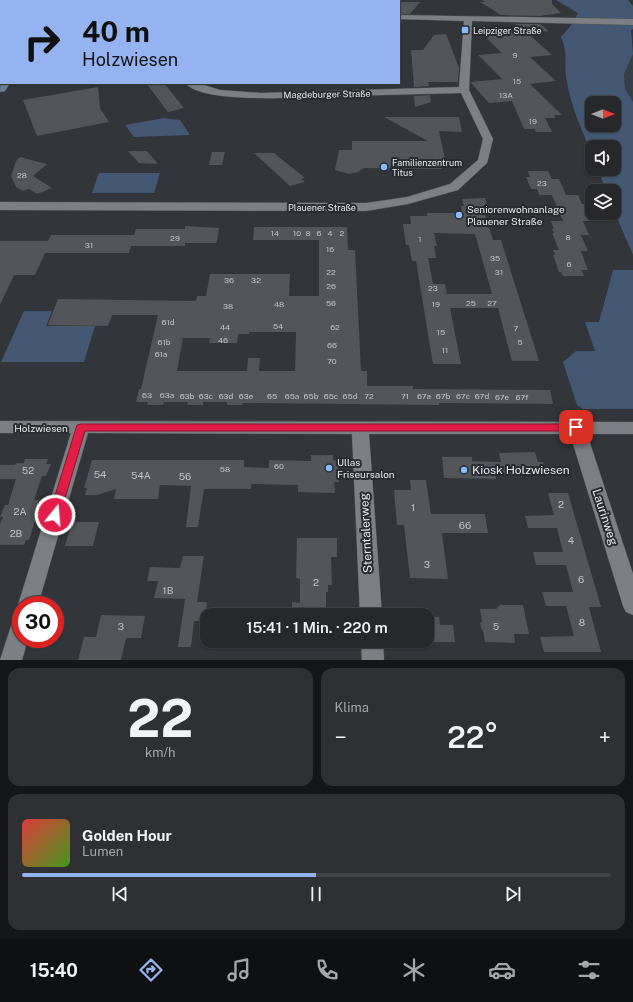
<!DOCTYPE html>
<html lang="de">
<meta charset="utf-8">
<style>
:root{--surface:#26282b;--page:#2e3033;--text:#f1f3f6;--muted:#a4a6a9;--line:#424447;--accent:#95b2f1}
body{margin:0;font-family:"Public Sans",sans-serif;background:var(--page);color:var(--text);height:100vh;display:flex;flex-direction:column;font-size:15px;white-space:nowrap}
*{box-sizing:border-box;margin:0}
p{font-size:13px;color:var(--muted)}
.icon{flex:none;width:22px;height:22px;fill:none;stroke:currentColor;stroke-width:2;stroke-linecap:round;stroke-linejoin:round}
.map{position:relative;height:660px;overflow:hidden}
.details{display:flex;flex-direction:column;gap:8px;padding:8px;background:#151618;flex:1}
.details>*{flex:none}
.hud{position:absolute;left:0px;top:0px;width:400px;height:84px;box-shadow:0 1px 3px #0004,0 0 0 1px var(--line);background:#95b2f1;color:#111;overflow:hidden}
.needle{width:26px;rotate:90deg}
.tools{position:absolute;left:585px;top:96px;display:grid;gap:8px}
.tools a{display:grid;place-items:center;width:36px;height:36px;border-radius:8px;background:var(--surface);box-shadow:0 1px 3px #0004,0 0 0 1px var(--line);font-size:20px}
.speed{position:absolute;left:12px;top:596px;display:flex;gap:8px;font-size:20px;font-weight:700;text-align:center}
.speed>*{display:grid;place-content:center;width:52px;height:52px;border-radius:50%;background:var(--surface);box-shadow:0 1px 3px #0004,0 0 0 1px var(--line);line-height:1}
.speed .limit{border:6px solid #d22;background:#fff;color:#111}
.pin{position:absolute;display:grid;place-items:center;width:34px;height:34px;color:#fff;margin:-17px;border-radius:8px;box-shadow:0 2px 6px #0006}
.me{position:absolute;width:44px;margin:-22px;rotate:17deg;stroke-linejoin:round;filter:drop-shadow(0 0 3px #0008)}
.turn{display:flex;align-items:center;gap:14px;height:84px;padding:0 16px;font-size:18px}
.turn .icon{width:52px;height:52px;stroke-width:2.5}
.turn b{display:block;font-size:28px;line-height:34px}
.big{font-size:30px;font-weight:600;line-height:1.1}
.details .card{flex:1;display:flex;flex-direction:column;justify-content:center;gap:6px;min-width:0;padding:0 14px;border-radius:12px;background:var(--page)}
.details .dial{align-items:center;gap:0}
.dial b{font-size:52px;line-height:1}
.song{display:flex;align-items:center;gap:12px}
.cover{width:48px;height:48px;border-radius:6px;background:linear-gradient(135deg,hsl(0 70% 55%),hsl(100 70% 35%))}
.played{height:4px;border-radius:2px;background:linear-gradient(90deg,var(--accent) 50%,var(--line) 50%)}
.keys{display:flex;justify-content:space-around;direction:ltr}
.heat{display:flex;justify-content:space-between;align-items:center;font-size:22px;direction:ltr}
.details .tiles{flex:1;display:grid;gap:8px;grid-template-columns:1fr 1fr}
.card:last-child{grid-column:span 2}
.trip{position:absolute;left:200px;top:608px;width:234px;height:40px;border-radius:12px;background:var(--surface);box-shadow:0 1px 3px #0004,0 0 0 1px var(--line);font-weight:600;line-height:40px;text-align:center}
.tabs{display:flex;height:64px;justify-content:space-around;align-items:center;background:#0f1011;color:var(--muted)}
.tabs .icon{width:28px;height:28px}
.tabs .on{color:var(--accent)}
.tabs b{font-size:18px;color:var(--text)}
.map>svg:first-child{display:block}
.built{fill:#383e47}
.green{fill:#445874;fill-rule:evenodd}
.building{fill:#525559;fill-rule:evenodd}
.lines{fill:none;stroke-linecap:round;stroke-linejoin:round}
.street-casing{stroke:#505255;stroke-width:1}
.secondary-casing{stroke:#505255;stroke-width:1}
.street{fill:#7c7f83;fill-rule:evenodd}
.secondary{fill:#6e829b;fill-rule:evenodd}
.route{fill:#e11d48;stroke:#92132f}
.poi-dot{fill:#89bafc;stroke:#282b2f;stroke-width:1.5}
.labels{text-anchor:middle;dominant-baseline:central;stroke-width:4;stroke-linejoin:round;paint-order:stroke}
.number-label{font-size:8px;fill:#c2c5c7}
.far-poi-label{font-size:9px;fill:#e8eaec;stroke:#282b2f;text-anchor:start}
.far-street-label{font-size:9px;fill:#e8eaec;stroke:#282b2f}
.poi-label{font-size:10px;fill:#e8eaec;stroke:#282b2f;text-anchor:start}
.street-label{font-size:10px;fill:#e8eaec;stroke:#282b2f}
.near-number-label{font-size:10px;fill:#c2c5c7}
.near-poi-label{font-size:12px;fill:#e8eaec;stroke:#282b2f;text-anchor:start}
.near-street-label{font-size:12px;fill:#e8eaec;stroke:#282b2f}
</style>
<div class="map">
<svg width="633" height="660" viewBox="0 0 633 660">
<rect width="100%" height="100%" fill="#323539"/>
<path class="built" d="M633 54V102L625 89 624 74Z"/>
<path class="green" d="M556 0H628L633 6V29L631 30 633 54 624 74 625 89 633 102V255L614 211V191H606L598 169H614V147H592V155C582 129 569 103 566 76 564 59 568 54 561 37L572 24 578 13ZM592 103H614V125H592Z
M164 118 180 120 190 135 134 137 125 125Z
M99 173H160L154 193H92Z
M613 270H633V409H583L577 405 563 362 576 351H595L585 322H599Z
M24 311H52L46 326H95L84 362H1Z"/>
<path class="building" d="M482 0H552V4L561 13 540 16 501 15 480 2H485Z
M399 2H420L410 14H399Z
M514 24H540L549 31 529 33 523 29 552 55 530 57 556 81 530 84 562 115H554L555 118H545L552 132H536L535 129H524L512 101 489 103 471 83V82L502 79 478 55 502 53 479 31 521 28Z
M446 34 459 68 458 82H428L429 86 414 87 411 50H423L434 35Z
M146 83H164L184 108 168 112Z
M98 87 100 108 109 122 37 136 23 100Z
M430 95 431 102 415 107 414 96Z
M384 117H459L462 132 439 131 445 159H440L442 169 364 168 358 172 349 174 335 170 339 150H352V141H428Z
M128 151H147L158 164 139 163Z
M212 152H225L222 165H209Z
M254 153H274L305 178 301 179 305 182 290 186Z
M20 157 47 164 33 176 52 188 37 194 29 189 23 191 16 187 11 176 16 161Z
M528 171H548L552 179H559L566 195H578L582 204H584L592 221H583L589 235H581L588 251H581L588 270H581L584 276H563L561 272H559L553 255H555L553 250H559L552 233H554L552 229H554L551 221H563L552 195H539L537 189H531L526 177H530Z
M485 198 490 215H485L493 240H501L539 361H512L498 308H450L461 364H433L416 261H412L409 245H406L403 224H411L410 216H427V213H462L461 206H464L462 199ZM434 233 475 234 492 294H447L445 284H433L428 258H436L434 246H437Z
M185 226 219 228 217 241 216 243H185V246H131L129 253H45L35 275H14L0 305V241H48L51 235H134L136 229H185Z
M254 227H347L348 250H355L361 371H367V386H413V389L550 390 553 404 439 403V405L243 403 242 405H227V402H203V405H187L188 402H164L163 405H147L148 402H136L139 389H141L158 315H112L108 326 48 325 58 299 196 301 197 296H206L210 274H290L289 296H319V240H253ZM249 332H296L295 371H259L260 358H248L247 371H177L183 338H210L209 343H237L238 334H249Z
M535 452 538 462H543L546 475 495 474 496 479 444 478 442 457H472V461L501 462 499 453Z
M311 455H333V460L338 461 339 482H334L335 493 298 492V485L251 484V489H204L198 527H186L191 486 160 485 158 499H114L116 489 97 495H85L87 488H84L92 460H244V467L269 468V460L311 461Z
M25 459H48L46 464H51L46 476H42L34 500H39L37 505H40L29 540H26L24 545H0V524L3 517H0L5 505H8L16 479H0V465H15L16 463H24Z
M410 480H426L431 514H485L488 533H442L448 579 410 578 404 525H397L394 490H411Z
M548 493H568L601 607H589L601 652H544L540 637 574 636 566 606H546L542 592H573L566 565H536L533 552H563L557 528H528L525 516 554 515Z
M72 522H99L93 546H65Z
M297 538H337V557H331L332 585H328V592H326V615H292V602L300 603V579L296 578Z
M183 556H204L197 602H207L205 621H194L191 647H178L185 599 154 598 158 581H147L150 567 180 568Z
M500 605H523L529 634H514L515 643 485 642 483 631 481 628 480 623 482 621 480 609H496Z
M101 615 145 616 141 638H126L121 660H78L84 637H96Z
M427 617H439L440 625H453L455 642H427Z"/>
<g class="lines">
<defs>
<path id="street" d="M306 0H315L316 1H307Z
M399 15 633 19V25L472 21 469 90 493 139 487 163 458 190 408 204 366 211 0 210V202L366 203 407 197 450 184 478 160 483 139 461 93C422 94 383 95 344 96 314 96 205 106 185 83H198L220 90 261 93 459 87 464 21 399 19Z
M0 421 633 422V434H587L633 574V615L626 612 623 606 570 434H369L382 615H360L352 434 88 433 38 605H21V611L18 605 71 433H0Z
M21 618V639H28L22 660H0L13 620Z
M361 641H383L384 660H362Z"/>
<path id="secondary" d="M56 0H68V1H56Z
M1 79V83H10L5 91 0 92Z"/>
</defs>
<use href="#street" class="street-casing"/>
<use href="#secondary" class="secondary-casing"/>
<use href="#street" class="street"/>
<use href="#secondary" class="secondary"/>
</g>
<path class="route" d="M81 424H576L579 425 581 427 579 430 576 431H85L60 515 59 519 55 520 51 519 49 515 76 428 77 425Z"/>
<g class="poi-dot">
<rect x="461" y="26" width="8" height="8" rx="2"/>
<circle cx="384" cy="167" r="4"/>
<circle cx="459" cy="215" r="4"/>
<circle cx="329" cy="468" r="4"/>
<circle cx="464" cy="470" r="4"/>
</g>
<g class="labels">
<g class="number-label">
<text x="515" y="55">9</text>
<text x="517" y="81">15</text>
<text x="506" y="95">13A</text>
<text x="533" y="121">19</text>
<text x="22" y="175">28</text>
<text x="542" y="183">23</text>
<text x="275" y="233">14</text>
<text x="297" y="233">10</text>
<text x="308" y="233">8</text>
<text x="319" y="233">6</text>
<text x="330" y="233">4</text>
<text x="342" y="233">2</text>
<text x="568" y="237">8</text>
<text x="175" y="238">29</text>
<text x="420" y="239">1</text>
<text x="89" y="245">31</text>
<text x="330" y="249">16</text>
<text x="495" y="258">35</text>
<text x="569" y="264">6</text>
<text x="331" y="272">22</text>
<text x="499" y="272">31</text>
<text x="229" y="280">36</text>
<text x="256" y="280">32</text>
<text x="331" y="286">26</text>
<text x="433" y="288">23</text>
<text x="331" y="303">56</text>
<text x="471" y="303">25</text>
<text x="492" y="303">27</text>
<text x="279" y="304">48</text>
<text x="436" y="304">19</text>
<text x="228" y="306">38</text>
<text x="168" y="322">61d</text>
<text x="278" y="326">54</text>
<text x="225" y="327">44</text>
<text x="335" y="327">62</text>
<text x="516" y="328">7</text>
<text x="441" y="332">15</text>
<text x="223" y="340">46</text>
<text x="164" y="342">61b</text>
<text x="520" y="342">5</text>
<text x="332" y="345">66</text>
<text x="445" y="350">11</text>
<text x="161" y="354">61a</text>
<text x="332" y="361">70</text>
<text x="147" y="395">63</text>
<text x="167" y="395">63a</text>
<text x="187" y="396">63b</text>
<text x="206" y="396">63c</text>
<text x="226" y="396">63d</text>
<text x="246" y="396">63e</text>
<text x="272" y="396">65</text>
<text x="292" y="396">65a</text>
<text x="311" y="396">65b</text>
<text x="331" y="396">65c</text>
<text x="350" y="396">65d</text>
<text x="369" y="396">72</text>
<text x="405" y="396">71</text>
<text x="424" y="396">67a</text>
<text x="443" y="396">67b</text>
<text x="463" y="396">67c</text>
<text x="482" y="396">67d</text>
<text x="502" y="397">67e</text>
<text x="522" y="397">67f</text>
<text x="279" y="466">60</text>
<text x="225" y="469">58</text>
</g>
<g class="far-poi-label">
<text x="473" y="30">Leipziger Straße</text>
<text x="392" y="162">Familienzentrum<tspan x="392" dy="10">Titus</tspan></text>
</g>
<g class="far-street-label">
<text transform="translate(327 94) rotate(-1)">Magdeburger Straße</text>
<text x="322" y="207">Plauener Straße</text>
</g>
<g class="poi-label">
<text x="467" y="209">Seniorenwohnanlage<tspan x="467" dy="12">Plauener Straße</tspan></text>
<text x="337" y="462">Ullas<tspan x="337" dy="12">Friseursalon</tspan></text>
</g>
<g class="street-label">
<text x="41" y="428">Holzwiesen</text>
</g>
<g class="near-number-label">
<text x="28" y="470">52</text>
<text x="100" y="474">54</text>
<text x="141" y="475">54A</text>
<text x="185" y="476">56</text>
<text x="561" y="504">2</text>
<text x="413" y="507">1</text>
<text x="20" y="511">2A</text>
<text x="465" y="525">66</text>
<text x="16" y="533">2B</text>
<text x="571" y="540">4</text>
<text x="427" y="564">3</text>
<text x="581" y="579">6</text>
<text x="316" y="582">2</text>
<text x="168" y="590">1B</text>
<text x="582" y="622">8</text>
<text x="121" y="626">3</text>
<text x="496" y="626">5</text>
</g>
<g class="near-poi-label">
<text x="472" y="470">Kiosk Holzwiesen</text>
</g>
<g class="near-street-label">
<text transform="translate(605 517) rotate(72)">Laurinweg</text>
<text transform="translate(366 533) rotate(-93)">Sterntalerweg</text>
</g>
</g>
</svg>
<div class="tools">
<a><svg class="needle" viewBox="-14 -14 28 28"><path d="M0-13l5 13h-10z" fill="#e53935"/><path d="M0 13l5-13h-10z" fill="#a4a6a9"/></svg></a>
<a><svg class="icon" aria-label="sound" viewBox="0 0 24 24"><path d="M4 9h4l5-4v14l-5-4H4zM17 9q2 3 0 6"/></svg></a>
<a><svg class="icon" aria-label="layers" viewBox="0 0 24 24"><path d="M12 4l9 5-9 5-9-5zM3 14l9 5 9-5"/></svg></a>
</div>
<div class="speed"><div class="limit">30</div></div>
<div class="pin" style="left:576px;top:427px;background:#d93025"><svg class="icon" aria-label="arrive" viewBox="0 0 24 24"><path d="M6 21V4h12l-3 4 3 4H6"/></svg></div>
<svg class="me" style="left:55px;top:515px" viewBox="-20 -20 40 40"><circle r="17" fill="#e11d48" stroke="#fff" stroke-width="3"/><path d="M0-11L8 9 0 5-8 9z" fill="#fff"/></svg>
<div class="trip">15:41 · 1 Min. · 220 m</div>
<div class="hud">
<div class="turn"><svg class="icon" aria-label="right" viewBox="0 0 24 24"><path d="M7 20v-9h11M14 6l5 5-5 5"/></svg><div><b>40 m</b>Holzwiesen</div></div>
</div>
</div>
<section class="details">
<div class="tiles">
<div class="card dial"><b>22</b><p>km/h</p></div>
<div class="card"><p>Klima</p>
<div class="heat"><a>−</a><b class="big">22°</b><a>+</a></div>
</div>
<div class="card">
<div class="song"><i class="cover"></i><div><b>Golden Hour</b><p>Lumen</p></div></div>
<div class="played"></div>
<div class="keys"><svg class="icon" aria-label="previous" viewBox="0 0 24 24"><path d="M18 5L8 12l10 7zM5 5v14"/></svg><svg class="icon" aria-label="pause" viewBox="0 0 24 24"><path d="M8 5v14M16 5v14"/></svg><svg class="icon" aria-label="next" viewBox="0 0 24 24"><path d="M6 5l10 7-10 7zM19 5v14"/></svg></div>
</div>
</div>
</section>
<nav class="tabs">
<b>15:40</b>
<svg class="icon on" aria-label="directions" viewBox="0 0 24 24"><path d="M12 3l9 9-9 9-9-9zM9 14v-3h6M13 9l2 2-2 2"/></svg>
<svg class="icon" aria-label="music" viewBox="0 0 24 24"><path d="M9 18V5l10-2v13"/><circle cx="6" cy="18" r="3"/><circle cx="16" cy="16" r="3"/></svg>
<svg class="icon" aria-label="phone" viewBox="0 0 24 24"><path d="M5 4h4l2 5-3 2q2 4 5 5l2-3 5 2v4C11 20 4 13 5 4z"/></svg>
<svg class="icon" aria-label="climate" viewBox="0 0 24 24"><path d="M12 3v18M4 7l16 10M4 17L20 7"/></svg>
<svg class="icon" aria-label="car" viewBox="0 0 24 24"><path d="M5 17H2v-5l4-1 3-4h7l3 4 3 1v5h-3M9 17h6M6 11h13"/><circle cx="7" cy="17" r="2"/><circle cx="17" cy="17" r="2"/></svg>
<svg class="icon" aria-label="filters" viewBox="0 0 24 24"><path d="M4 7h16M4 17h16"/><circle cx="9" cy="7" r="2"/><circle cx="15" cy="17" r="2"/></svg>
</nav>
